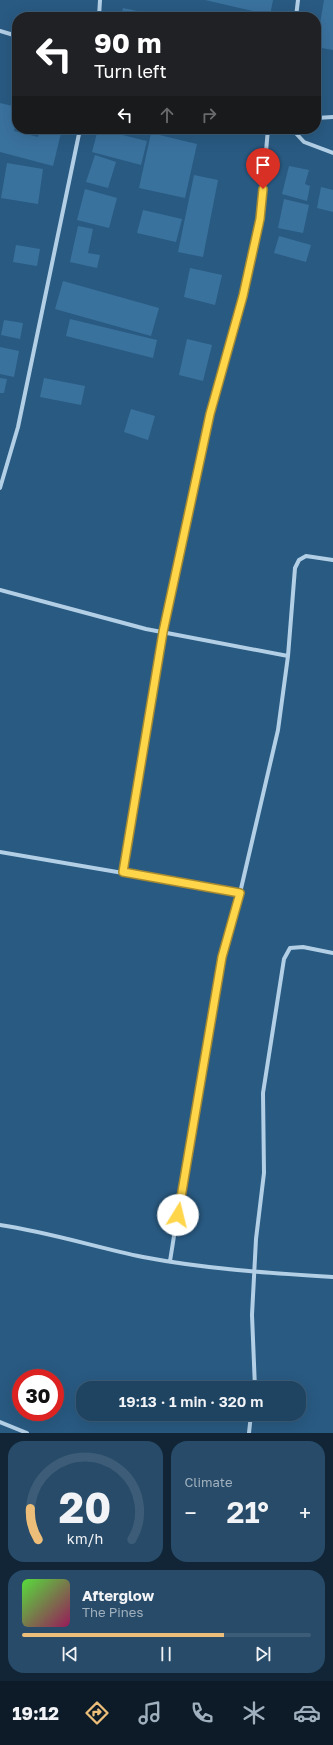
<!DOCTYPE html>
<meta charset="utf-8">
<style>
:root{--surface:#1f4462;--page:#274b68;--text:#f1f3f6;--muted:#a1b0be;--line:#3c5c77;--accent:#edbe79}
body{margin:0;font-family:"Golos Text",sans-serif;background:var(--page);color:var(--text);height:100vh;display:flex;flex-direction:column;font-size:15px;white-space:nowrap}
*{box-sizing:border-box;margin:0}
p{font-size:13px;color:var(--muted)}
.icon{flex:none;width:22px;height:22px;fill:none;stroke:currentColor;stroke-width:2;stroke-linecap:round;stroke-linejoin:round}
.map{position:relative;height:1433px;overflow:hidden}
.details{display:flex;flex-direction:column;gap:8px;padding:8px;background:#112536;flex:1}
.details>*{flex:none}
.banner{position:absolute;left:12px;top:12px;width:309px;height:122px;border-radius:16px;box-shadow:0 4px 16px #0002,0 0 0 1px var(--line);background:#202124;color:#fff;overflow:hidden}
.speed{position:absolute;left:12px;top:1369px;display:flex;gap:8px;font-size:20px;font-weight:700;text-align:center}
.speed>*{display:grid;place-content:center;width:52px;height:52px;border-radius:50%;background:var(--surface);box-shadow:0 4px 16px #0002,0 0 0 1px var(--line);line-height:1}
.speed .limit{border:6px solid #d22;background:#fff;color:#111}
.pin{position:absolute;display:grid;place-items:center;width:34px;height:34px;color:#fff;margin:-41px -17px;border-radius:50% 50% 50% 0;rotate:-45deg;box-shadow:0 0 4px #0007}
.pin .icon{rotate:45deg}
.me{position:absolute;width:44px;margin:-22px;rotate:9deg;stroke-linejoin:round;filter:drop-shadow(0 0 3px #0008)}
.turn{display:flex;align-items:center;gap:14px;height:84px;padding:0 16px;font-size:18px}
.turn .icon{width:52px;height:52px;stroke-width:2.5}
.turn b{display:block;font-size:28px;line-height:34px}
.lanes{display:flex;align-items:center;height:38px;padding:0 16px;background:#0003;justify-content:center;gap:20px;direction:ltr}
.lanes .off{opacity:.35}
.big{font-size:30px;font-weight:600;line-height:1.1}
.details .widget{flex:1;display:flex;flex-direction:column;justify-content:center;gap:6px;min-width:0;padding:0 14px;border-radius:16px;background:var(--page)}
.details .dial{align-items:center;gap:0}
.dial svg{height:104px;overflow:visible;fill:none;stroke:var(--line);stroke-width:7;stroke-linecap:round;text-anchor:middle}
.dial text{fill:var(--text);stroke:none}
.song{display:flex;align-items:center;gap:12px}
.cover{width:48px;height:48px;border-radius:6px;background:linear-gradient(135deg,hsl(110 70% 55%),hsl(330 70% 35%))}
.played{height:4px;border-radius:2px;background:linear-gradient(90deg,var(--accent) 70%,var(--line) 70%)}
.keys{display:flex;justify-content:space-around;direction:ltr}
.heat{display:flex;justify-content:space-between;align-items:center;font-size:22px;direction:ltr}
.details .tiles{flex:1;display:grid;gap:8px;grid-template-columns:1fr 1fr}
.widget:last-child{grid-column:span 2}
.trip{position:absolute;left:76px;top:1381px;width:230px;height:40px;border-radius:16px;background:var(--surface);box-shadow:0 4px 16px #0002,0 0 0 1px var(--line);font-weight:600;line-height:40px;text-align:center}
.tabs{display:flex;height:64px;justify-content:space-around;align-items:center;background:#0c1b27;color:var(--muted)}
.tabs .icon{width:28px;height:28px}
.tabs .on{color:var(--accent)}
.tabs b{font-size:18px;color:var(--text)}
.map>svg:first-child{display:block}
.building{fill:#3a729e}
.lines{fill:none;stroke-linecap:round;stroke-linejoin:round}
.minor{stroke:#b2cfe6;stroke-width:4}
.route-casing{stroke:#a68a30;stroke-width:10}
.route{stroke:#ffd54a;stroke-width:7}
</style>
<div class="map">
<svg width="333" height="1433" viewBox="0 0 333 1433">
<rect width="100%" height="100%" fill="#295a82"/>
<path class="building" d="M205 0H273L270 15Z
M324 0H333V50L316 47Z
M123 8 161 16V17H121Z
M200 11 221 16V17H198Z
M0 103 17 107V119L14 131 38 137 40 129H62L53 166 0 152Z
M98 129 147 141 141 165 92 152Z
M151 133 197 144 185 198 139 188Z
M95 155 116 162 108 188 86 182Z
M7 163 43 169 38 204 1 198Z
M289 166 309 170 305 184 310 186 307 201 282 194Z
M194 175 218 180 203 257 178 252Z
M321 187 333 190V212L317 208Z
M85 189 117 198 109 228 77 220Z
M284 199 309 205 303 233 278 228Z
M143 210 182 219 176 242 137 233Z
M78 226 93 229 88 253 100 255 97 268 70 262Z
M279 236 311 245 306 262 274 253Z
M16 245 40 249 37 266 13 262Z
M190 268 222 275 215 305 184 297Z
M63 281 159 308 151 336 55 309Z
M70 319 157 340 153 358 66 336Z
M4 320 23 323 20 339 1 335Z
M187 339 212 345 203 381 179 375Z
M0 347 19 351 14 377 0 374Z
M0 378 7 379 4 393H0Z
M44 378 85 386 81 405 40 397Z
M131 409 155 416 148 440 124 432Z"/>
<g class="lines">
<path class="minor" d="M99 17 100 0
M296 17 298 0
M0 31 17 36
M316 118 333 117
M292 129 304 142 333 153
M0 488 18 427 80 129
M0 590 146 629 288 656
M0 852 240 893
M123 872 163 632 210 414 243 296 260 219 268 129
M0 1225C48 1232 95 1247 143 1257 205 1269 269 1273 333 1277
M170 1261 192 1124 222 957 240 893 278 730 288 656 295 568 299 560 306 556 333 560
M255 1388 252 1315 256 1239 264 1173 263 1093 284 959 290 948 303 947 333 953
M0 1422 27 1433
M249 1433 251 1414"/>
</g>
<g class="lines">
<defs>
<path id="route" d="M178 1215 222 957 240 893 123 872 163 632 210 414 243 296 260 219 263 189"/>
</defs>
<use href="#route" class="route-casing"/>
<use href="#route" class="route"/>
</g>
</svg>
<div class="speed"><div class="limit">30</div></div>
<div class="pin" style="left:263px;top:189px;background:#d93025"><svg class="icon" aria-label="arrive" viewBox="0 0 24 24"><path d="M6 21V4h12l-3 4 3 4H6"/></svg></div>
<svg class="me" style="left:178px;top:1215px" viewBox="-20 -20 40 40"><circle r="19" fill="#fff"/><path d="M0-13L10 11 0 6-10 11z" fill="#ffd54a"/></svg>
<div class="trip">19:13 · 1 min · 320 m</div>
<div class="banner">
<div class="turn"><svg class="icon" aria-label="left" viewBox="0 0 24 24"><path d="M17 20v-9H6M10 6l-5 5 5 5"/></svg><div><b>90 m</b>Turn left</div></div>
<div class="lanes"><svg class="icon" aria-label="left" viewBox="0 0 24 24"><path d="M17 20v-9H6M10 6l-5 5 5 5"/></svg><svg class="icon off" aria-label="ahead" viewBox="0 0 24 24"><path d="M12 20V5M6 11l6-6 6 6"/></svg><svg class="icon off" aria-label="right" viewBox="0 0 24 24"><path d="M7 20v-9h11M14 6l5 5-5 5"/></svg></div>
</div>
</div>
<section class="details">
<div class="tiles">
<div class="widget dial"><svg viewBox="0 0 100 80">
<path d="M14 69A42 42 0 1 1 86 69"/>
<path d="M14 69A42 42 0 0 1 8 45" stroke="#edbe79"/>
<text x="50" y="56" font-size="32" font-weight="700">20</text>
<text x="50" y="72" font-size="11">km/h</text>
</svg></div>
<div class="widget"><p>Climate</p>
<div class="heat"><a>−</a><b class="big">21°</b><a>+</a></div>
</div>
<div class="widget">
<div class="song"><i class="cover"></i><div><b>Afterglow</b><p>The Pines</p></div></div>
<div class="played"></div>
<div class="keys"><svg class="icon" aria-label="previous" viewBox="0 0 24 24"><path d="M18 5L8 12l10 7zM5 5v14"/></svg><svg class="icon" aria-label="pause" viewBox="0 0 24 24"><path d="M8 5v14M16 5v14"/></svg><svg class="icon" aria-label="next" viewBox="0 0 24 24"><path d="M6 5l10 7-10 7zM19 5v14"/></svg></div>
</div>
</div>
</section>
<nav class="tabs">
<b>19:12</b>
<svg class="icon on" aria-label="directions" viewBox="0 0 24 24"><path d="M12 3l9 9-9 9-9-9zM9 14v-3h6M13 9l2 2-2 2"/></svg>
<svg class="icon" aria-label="music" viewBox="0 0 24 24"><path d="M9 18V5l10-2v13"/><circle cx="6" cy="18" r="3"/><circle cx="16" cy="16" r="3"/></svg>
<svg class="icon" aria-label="phone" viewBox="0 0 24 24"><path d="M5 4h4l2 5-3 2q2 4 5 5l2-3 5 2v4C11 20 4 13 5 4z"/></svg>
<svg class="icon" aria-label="climate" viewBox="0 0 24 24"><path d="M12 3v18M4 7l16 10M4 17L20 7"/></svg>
<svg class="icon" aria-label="car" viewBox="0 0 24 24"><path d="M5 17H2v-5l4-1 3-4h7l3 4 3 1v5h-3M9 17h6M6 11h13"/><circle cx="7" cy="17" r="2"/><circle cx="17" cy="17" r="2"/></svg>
</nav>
